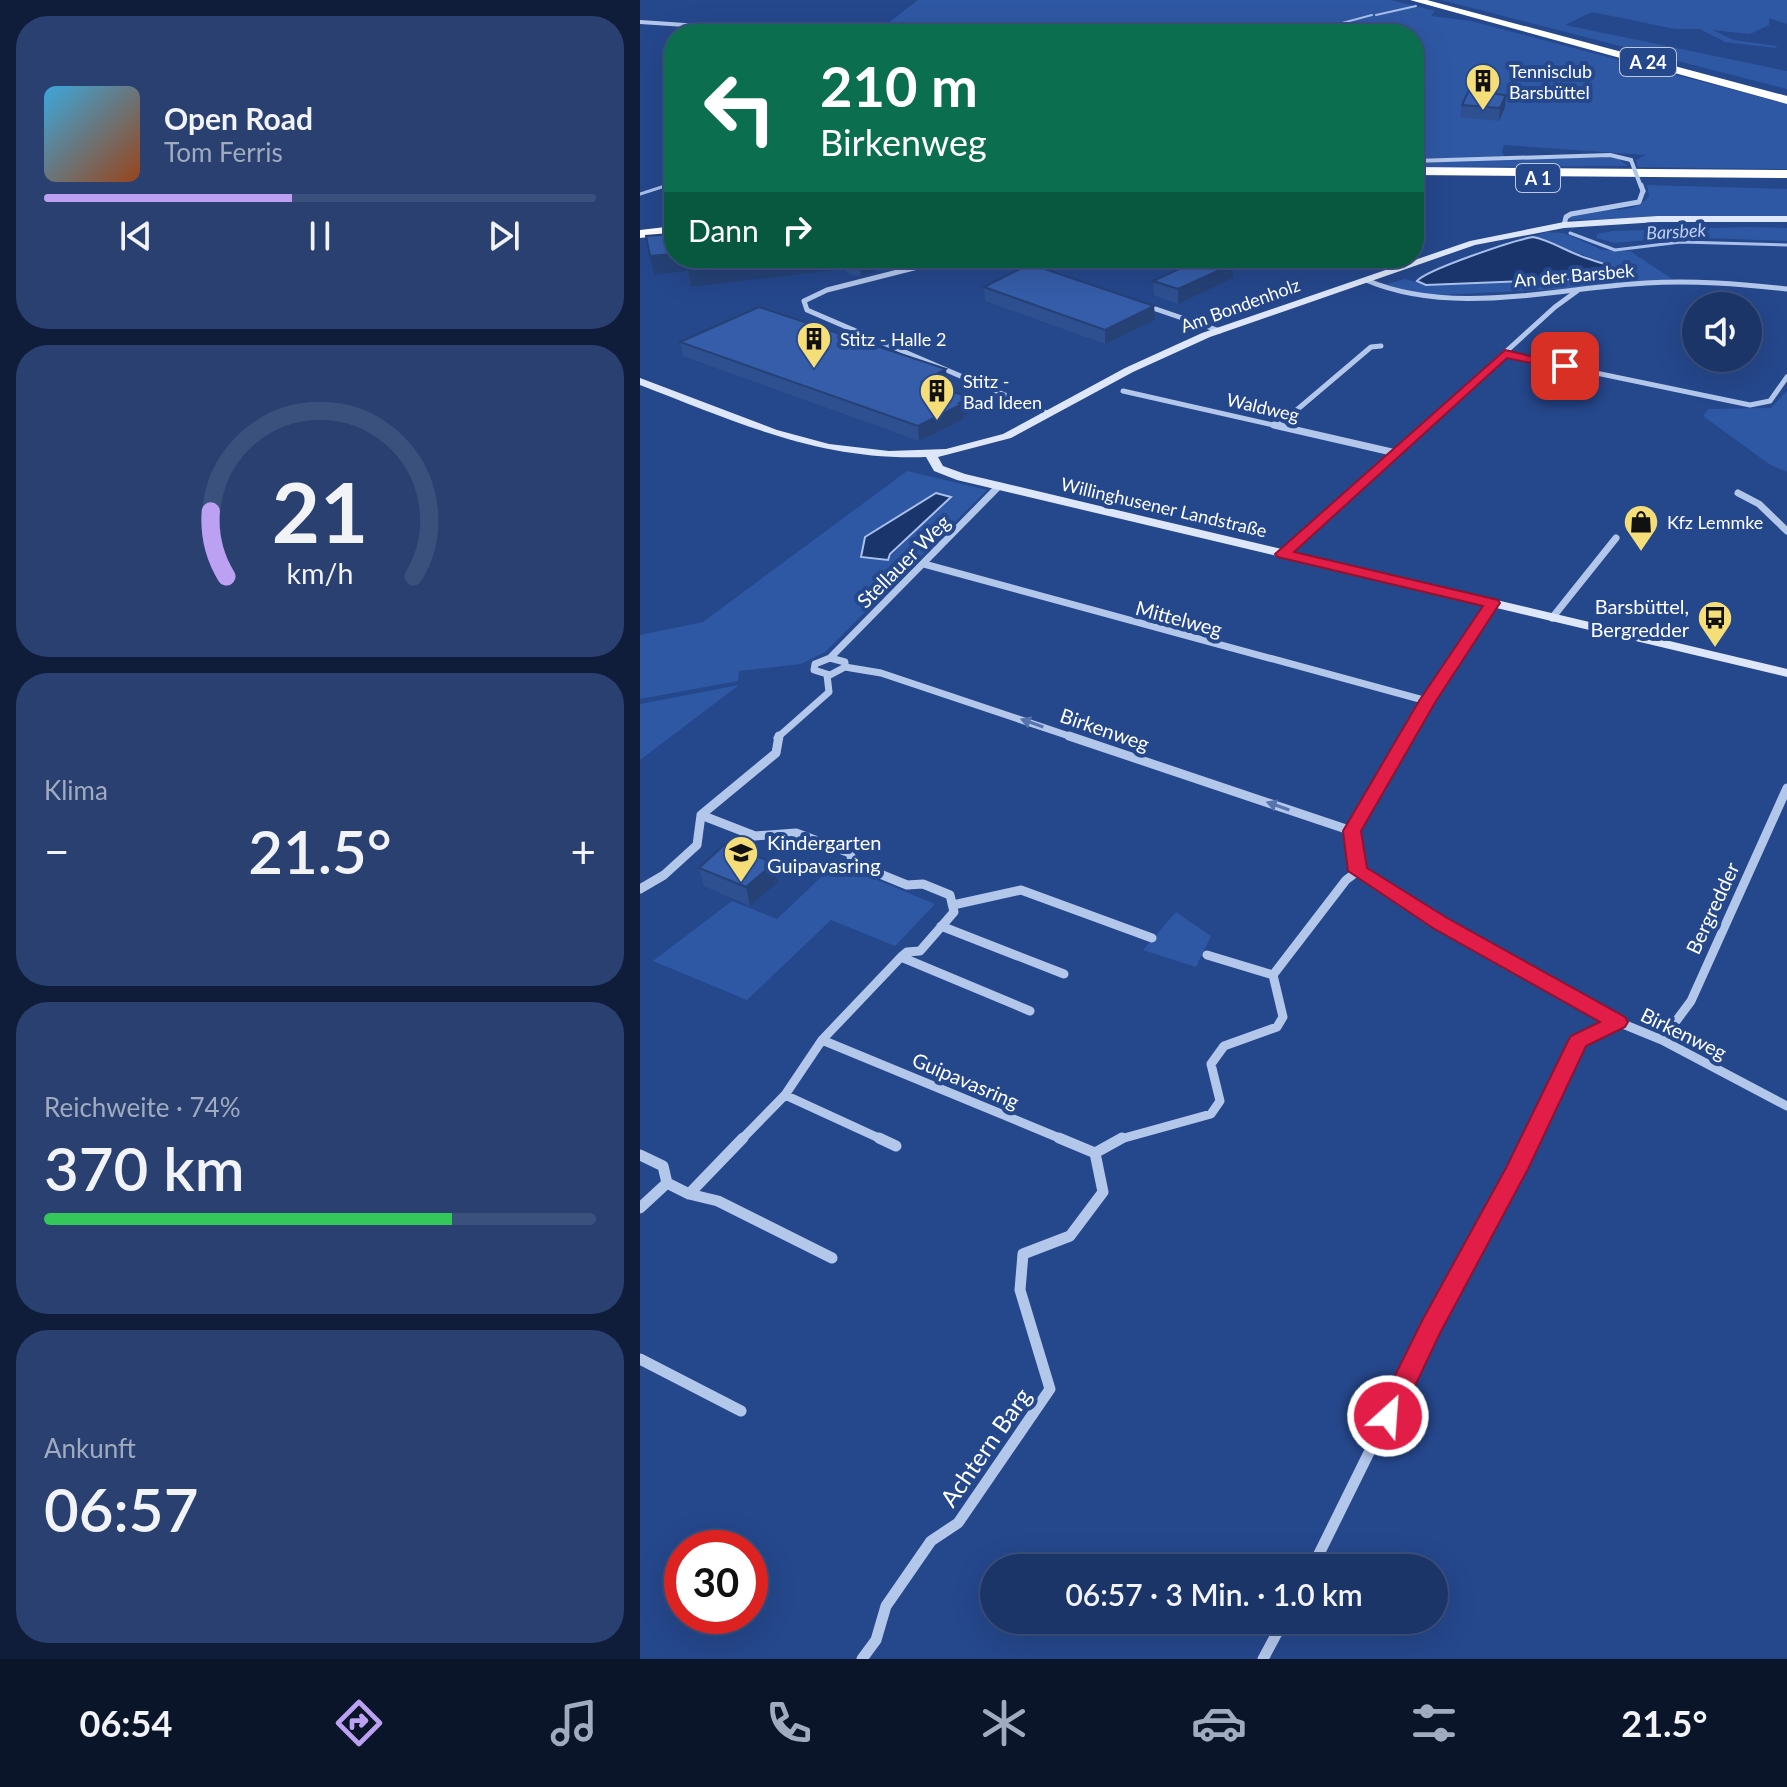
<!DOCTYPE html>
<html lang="de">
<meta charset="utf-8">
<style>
:root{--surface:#1c3569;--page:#294071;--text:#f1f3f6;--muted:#a0abc0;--line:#3a507d;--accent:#bca0f2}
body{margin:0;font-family:Lato,sans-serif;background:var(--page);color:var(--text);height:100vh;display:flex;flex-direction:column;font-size:30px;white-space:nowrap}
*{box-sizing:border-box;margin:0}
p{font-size:26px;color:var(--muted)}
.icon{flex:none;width:44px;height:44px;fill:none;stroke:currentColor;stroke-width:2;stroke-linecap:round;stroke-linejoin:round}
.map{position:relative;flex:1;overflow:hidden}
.side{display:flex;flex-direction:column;gap:16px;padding:16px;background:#0f1d3a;width:640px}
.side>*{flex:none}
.top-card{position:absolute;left:24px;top:24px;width:760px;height:244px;border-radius:32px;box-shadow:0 8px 32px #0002,0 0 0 2px var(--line);background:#0b6e4f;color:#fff;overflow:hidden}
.buttons{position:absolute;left:1042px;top:292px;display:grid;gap:16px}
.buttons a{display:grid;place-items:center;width:80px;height:80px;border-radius:50%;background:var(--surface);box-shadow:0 8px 32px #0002,0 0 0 2px var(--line);font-size:40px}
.speed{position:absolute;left:24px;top:1530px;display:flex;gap:16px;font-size:40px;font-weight:700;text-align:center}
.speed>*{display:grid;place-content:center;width:104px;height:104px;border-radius:50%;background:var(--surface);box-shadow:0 8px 32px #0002,0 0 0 2px var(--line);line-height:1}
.speed .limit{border:12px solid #d22;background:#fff;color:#111}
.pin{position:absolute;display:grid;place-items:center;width:68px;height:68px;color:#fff;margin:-34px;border-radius:16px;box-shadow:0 4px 12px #0006}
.me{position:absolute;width:88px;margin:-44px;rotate:26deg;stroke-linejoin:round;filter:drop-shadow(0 0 6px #0008)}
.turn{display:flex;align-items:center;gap:28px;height:168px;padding:0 24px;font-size:36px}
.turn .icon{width:104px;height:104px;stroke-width:2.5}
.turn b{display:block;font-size:56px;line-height:68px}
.then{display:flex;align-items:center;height:76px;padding:0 24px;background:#0003;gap:16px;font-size:30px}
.big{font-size:60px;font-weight:600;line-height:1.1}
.side .tile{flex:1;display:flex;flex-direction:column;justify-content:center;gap:12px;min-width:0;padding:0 28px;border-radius:32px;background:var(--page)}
.side .dial{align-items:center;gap:0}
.dial svg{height:208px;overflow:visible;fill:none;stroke:var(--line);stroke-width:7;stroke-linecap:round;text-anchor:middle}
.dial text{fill:var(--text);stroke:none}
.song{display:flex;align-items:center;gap:24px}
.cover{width:96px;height:96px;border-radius:12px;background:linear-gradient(135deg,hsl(200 70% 55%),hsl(20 70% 35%))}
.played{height:8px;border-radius:4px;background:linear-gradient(90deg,var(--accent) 45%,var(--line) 45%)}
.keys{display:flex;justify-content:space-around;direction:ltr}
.heat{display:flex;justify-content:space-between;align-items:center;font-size:44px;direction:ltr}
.charge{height:12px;border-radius:6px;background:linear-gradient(90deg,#34c759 74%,var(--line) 0)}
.trip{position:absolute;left:340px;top:1554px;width:468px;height:80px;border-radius:40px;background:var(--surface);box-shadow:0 8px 32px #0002,0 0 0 2px var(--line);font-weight:600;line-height:80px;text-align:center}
.menu{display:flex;height:128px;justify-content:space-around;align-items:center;background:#0b152a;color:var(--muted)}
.menu .icon{width:56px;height:56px}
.menu .on{color:var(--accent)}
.menu b{font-size:36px;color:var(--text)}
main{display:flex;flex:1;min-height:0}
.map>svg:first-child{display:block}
.green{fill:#2f58a4;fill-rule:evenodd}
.water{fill:#1a356c;stroke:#a8c0eb;stroke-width:2}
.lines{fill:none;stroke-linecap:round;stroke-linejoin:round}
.stream-far1{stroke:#a8c0eb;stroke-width:2}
.stream{stroke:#a8c0eb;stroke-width:3}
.street-far4{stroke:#b3c7eb;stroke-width:4}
.street-far3{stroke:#b3c7eb;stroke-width:5}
.street-far2{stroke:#b3c7eb;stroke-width:7}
.street-far1{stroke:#b3c7eb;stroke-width:9}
.street{stroke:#b3c7eb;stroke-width:11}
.secondary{fill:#dee7f9;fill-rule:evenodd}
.highway{fill:#fff;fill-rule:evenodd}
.street-bridge-far1{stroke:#b3c7eb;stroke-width:4}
.street-bridge{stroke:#b3c7eb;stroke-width:5}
.wall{fill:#2e5091}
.shaded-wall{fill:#254176}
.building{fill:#355da9;stroke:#254176;stroke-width:2}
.oneway{fill:#5774ad}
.route{fill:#e11d48;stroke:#92132f;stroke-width:2}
.labels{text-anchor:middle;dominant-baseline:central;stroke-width:8;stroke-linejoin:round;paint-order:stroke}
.shield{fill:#25478c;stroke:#bec8dc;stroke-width:2}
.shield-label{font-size:18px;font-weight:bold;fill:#fff}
.far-poi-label{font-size:18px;fill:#fff;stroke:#25478c;text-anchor:start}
.far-water-label{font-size:18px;font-style:italic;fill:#bfd1f2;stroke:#25478c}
.far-street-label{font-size:18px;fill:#fff;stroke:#25478c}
.street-label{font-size:20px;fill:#fff;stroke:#25478c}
.poi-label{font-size:20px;fill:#fff;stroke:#25478c;text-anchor:end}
.near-street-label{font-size:24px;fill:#fff;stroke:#25478c}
</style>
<main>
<section class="side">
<div class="tile">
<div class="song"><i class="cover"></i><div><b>Open Road</b><p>Tom Ferris</p></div></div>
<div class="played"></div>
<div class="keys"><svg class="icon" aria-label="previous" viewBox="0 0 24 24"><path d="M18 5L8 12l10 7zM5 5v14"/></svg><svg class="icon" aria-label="pause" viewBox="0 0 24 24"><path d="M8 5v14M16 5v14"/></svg><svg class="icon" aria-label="next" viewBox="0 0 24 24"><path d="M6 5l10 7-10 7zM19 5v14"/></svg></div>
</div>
<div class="tile dial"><svg viewBox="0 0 100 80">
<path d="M14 69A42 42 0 1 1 86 69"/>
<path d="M14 69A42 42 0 0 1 8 44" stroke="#bca0f2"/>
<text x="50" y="56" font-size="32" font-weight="700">21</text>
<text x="50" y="72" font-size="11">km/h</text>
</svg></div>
<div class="tile"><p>Klima</p>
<div class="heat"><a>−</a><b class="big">21.5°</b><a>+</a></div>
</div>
<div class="tile"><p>Reichweite · 74%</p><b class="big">370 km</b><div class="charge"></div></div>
<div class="tile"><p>Ankunft</p><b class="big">06:57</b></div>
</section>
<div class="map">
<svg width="1147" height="1659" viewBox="0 0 1147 1659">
<rect width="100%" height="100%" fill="#25478c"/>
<path class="green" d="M278 0H750L795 11 791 16 831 21 1147 104V169L998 167 996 160 1006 155 864 145 862 152 865 157 774 159V34H255L270 25C255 22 249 34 234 34Z
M801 0H1147V24L1129 18V25L1110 34 1072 30 1094 40 1137 46 1136 48 1085 42 1060 29H1035L952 12 925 25 1147 71V89Z
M965 157 978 158 988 166 774 167V163Z
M1007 185 1147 189V216L928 220C949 199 990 222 1009 196Z
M1107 227 1147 228V241L1039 237 975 243 957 238V234L973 231Z
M907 232 924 233 962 250 990 251 1032 279 921 289 774 296 740 286 765 279 786 285 985 275 968 264 893 237Z
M1147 391V472L1129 464 1063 416 1068 409 1131 408Z
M267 471 347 490 185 652 161 664 99 671 98 681 0 699V635L63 622ZM302 493 310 497 249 558H226L225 537 292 495Z
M99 685 0 760V704Z
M196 863 295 904 255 946 191 920 107 1000 13 961 92 901 137 919Z
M536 912 571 936 556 967 503 950Z"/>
<path class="water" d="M893 237C913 241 927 252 946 258 960 263 973 266 987 273L936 279 786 285 777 281C786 270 874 240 893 237Z
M296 493 311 497 250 554 248 560 221 557 225 537Z"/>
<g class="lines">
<path class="stream-far1" d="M736 15 776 6
M634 34H660
M675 34 672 31 732 15
M22 187 34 183"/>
<path class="stream" d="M0 194 28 185
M930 233 975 250 1041 242 1147 245"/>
<path class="street-far4" d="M0 22 178 34
M774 161 970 155 991 160"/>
<path class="street-far3" d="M924 225 926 217 931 214 999 202 1003 191
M313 258 187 290 164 301 167 310 409 414
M367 258 396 268
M726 280C813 317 915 288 1006 283 1053 280 1100 284 1147 289
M507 306 580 331
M865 354 1110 405 1130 401 1147 377
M483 391 642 427
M639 425 731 347 741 346
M783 427 915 307 937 291"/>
<path class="street-far2" d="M634 425 756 453
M1098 493 1119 504 1147 531
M643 554 785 425
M284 564 787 701
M912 618 976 538
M190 658 359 486
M190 658 205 662V667L190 675 174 670 175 664Z
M205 667 241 673 435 738
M137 738 189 692 187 675
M766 738 852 603"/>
<path class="street-far1" d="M429 736 712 831
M61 815 115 836 156 833 210 853 213 863 267 885 283 884 310 895 314 912 280 951 267 952 261 957 182 1040 145 1095 101 1140
M718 871 800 923 978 1022 1022 1040 1147 1106
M718 871 712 831 767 736
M0 889 24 875 57 845 61 815 136 753 139 736
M313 905 381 890 512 938
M301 926 424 974
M567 955 633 975
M261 957 390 1011
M182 1040 424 1140
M1022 1040 1051 1001 1147 788
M145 1095 243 1140
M477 1140 571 1114 580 1101 571 1064 584 1046 637 1027 643 1017 633 975 706 880 718 871
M891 1140 938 1041 978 1022"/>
<path class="street" d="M239 1138 256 1146
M419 1138 455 1153
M0 1155 23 1166 27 1183 49 1194 103 1138
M49 1194 78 1201 192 1258
M0 1208 27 1183
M0 1359 101 1411
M672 1568 789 1331 892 1138
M222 1659 236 1640 246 1606 291 1541 318 1523 410 1389 380 1290 383 1254 430 1236 463 1192 455 1153 482 1138
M623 1659 644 1620"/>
<path class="secondary" d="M1018 216H1147V222H1018L924 228 835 245 570 337 493 372 371 438 298 457 303 466 325 474 1147 669V677L317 480 294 471 286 457C180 461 96 422 0 385V378L137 430 189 444 249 451 306 449 363 434 485 368 562 333 830 241 924 222Z"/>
<path class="highway" d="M770 0H787L1147 96V104Z
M774 167 1147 170V178L774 175Z
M34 226V234L0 238V230Z"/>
<path class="street-bridge-far1" d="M991 160 1001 187"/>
<path class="street-bridge" d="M1001 185 1003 191"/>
</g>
<path class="wall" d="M846 94 865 107 859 121 820 117 822 105Z
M31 234 34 258H267L268 261 241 264 240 269 221 276 210 275 204 269 51 287 47 271 14 275 6 236Z
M593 264V278L538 304 514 295 513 281Z
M344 287 514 306 515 320 465 344 345 301Z
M40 342 306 369 307 383 300 388 330 412 323 416 324 419 279 441 43 356Z
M134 863 138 882 110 906 64 886 59 868Z"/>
<path class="shaded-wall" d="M866 95 865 107 859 121 860 108Z
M34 254V258H45L47 271 14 275 10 256Z
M132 258H202L204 269 51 287 47 268Z
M219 258H267L268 261 241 264 240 269 221 276Z
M593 264V278L538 304V289Z
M514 306 515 320 465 344V330Z
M306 369 307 383 283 396 282 382Z
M329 397 330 412 323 416 324 419 279 441 278 426Z
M134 863 138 882 110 906 106 887Z"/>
<path class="building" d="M829 90 846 91 845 93 866 95 860 108 822 105Z
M34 229V254L10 256 6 236 31 234 30 230Z
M45 258H132L47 268Z
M563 258H575L593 264 538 289 513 281Z
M390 264 514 306 465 330 344 287Z
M119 307 306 369 282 382 329 397 319 403 322 404 278 426 40 342Z
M85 844 134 863 106 887 59 868Z"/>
<defs><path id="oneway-solid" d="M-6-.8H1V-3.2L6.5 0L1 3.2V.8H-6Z" transform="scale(2)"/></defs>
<g class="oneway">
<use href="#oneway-solid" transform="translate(392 723) rotate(-161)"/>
<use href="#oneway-solid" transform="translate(638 806) rotate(-161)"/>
</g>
<path class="route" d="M865 350 931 366 925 370 867 358 654 552 858 600 860 603 796 701 721 831 727 868 807 918 985 1017 988 1022 985 1027 946 1046 888 1169 800 1333 757 1424 748 1427 739 1424 735 1416 783 1319 866 1168 928 1041 931 1036 960 1022 793 928 708 871 703 831 779 701 843 606 638 557 635 554Z"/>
<defs>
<symbol id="building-pin" viewBox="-11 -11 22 30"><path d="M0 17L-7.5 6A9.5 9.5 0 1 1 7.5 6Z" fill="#f5dd77" stroke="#25478c"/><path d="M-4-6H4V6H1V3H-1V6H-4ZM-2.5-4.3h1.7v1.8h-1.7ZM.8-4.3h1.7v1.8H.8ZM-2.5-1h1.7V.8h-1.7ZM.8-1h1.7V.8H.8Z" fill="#111"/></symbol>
<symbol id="shop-pin" viewBox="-11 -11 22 30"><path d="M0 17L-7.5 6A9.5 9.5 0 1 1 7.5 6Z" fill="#f5dd77" stroke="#25478c"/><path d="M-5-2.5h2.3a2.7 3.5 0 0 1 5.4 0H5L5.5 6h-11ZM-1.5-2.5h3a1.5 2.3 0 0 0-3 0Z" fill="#111"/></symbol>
<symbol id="bus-pin" viewBox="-11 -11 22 30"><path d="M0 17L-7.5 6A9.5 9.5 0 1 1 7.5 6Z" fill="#f5dd77" stroke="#25478c"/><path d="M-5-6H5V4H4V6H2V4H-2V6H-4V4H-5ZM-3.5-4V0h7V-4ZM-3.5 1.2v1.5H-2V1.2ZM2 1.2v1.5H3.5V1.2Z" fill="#111"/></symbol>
<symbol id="school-pin" viewBox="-11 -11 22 30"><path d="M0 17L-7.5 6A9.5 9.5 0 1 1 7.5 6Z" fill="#f5dd77" stroke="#25478c"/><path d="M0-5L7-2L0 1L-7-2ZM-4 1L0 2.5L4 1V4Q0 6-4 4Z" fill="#111"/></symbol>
</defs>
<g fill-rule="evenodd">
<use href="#building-pin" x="823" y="61" width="40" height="54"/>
<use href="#building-pin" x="154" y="319" width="40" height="54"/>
<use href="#building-pin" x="277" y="371" width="40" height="54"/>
<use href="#shop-pin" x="981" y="502" width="40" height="54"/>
<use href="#bus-pin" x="1055" y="598" width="40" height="54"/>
<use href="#school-pin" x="81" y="833" width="40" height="54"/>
</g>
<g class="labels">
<g class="shield">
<rect x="980" y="48" width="56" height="28" rx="6"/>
<rect x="876" y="164" width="44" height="28" rx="6"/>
</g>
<g class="shield-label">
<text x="1008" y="62">A 24</text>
<text x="898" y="178">A 1</text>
</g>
<g class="far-poi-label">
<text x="869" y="71">Tennisclub<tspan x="869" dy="21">Barsbüttel</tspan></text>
<text x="200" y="339">Stitz - Halle 2</text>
<text x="323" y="381">Stitz -<tspan x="323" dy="21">Bad Ideen</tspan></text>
<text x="1027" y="522">Kfz Lemmke</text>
</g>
<g class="far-water-label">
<text transform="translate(1036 231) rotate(-3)">Barsbek</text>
</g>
<g class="far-street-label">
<text transform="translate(934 275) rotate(-5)">An der Barsbek</text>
<text transform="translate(600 305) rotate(-20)">Am Bondenholz</text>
<text transform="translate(623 407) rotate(13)">Waldweg</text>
<text transform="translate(524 507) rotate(13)">Willinghusener Landstraße</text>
</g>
<g class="street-label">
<text transform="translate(263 561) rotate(-45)">Stellauer Weg</text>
<text transform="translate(539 618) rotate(15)">Mittelweg</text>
<text transform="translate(465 729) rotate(19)">Birkenweg</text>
<text transform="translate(1072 908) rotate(-65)">Bergredder</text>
<text transform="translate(1044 1033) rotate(26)">Birkenweg</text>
<text transform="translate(326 1080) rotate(23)">Guipavasring</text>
</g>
<g class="poi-label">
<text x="1049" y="606">Barsbüttel,<tspan x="1049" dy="23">Bergredder</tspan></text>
<text x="127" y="842" text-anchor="start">Kindergarten<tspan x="127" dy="23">Guipavasring</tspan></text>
</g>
<g class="near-street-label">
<text transform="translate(345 1447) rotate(-55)">Achtern Barg</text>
</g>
</g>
</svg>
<div class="buttons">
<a><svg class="icon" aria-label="sound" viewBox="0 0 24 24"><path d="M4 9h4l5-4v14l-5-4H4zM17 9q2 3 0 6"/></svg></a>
</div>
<div class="speed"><div class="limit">30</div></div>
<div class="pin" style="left:925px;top:366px;background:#d93025"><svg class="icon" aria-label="arrive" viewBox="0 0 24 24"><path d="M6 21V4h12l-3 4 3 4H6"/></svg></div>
<svg class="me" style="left:748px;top:1416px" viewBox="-20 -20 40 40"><circle r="17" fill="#e11d48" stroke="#fff" stroke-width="3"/><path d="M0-11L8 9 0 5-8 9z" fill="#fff"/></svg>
<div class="trip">06:57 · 3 Min. · 1.0 km</div>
<div class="top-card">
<div class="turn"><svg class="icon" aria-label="left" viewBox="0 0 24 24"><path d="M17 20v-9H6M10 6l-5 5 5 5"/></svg><div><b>210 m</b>Birkenweg</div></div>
<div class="then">Dann<svg class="icon" aria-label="right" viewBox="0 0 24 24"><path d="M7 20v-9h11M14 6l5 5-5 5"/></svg></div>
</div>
</div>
</main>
<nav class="menu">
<b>06:54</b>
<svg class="icon on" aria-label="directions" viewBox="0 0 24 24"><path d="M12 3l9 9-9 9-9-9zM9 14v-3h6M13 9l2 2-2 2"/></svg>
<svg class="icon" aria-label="music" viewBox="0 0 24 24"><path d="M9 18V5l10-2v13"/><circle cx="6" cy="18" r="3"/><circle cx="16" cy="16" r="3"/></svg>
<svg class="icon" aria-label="phone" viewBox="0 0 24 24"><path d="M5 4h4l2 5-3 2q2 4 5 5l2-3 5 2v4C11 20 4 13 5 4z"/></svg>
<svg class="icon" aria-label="climate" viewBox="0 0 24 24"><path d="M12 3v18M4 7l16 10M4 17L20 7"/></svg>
<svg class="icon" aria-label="car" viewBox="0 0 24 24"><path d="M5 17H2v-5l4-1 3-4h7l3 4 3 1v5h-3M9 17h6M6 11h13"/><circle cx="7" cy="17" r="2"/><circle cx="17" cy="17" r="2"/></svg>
<svg class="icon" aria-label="filters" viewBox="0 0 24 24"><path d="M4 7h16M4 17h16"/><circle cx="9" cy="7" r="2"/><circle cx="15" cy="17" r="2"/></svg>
<b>21.5°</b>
</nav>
